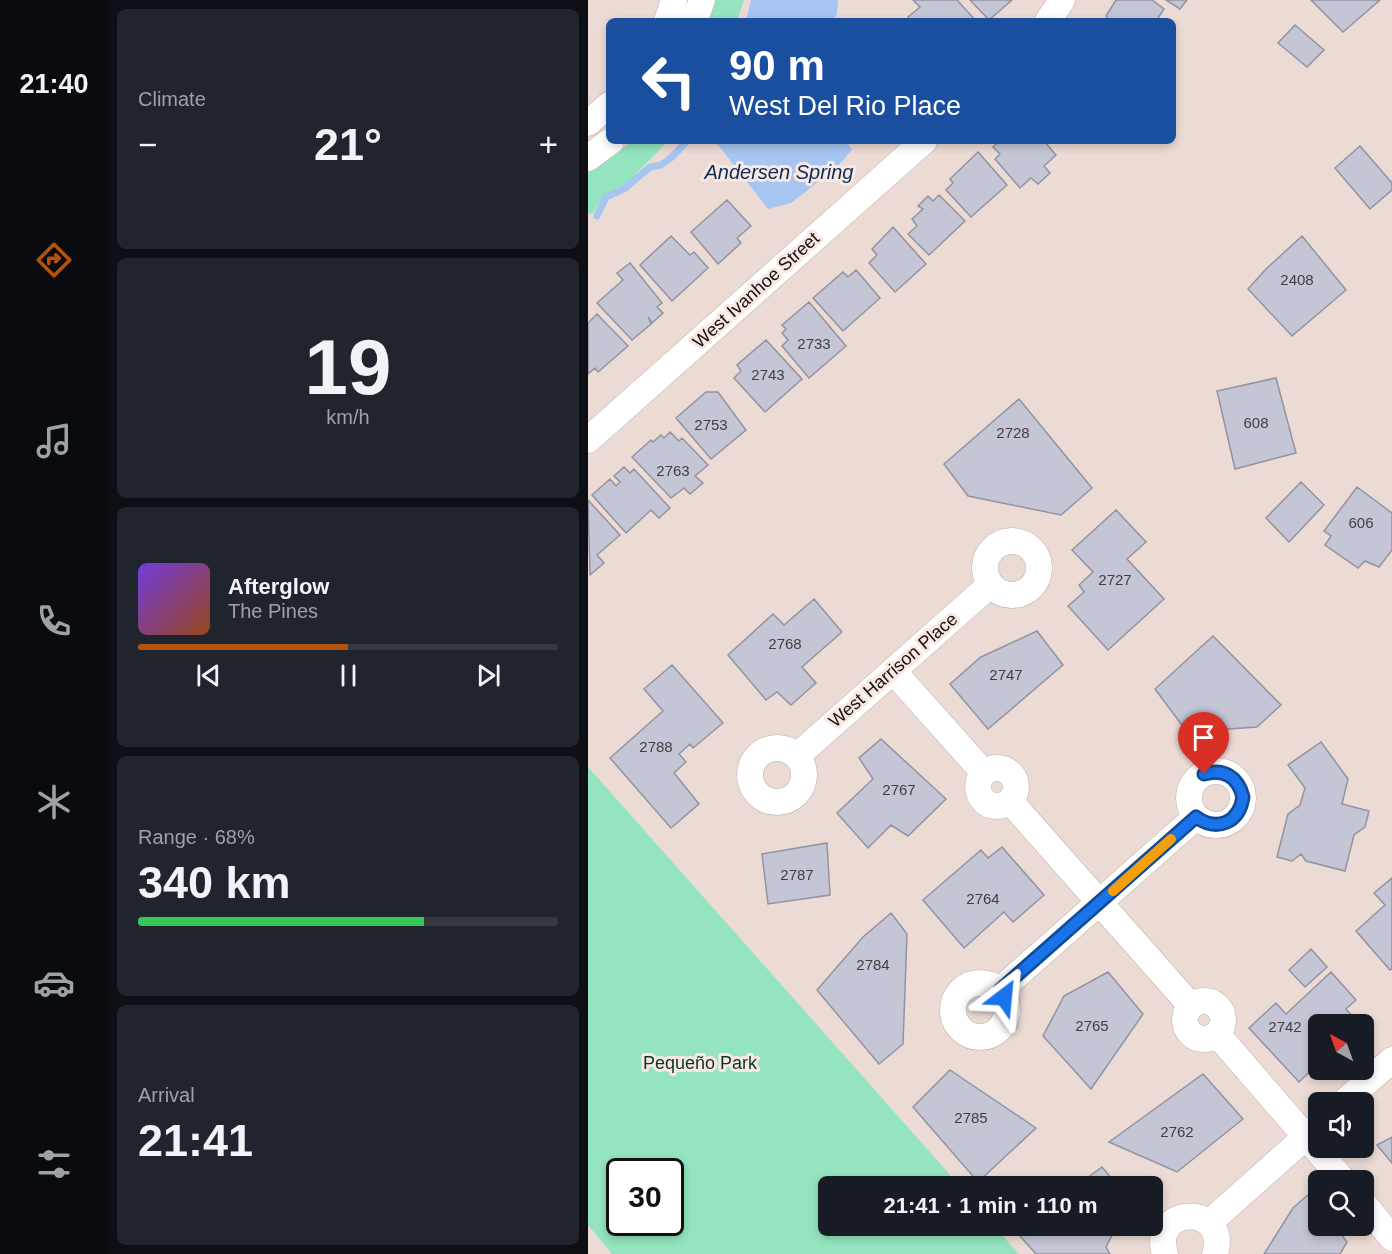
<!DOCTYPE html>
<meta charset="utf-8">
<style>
:root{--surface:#171b24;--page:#20242c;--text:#f1f3f6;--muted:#9ea1a6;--line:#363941;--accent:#b45309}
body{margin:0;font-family:Helvetica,sans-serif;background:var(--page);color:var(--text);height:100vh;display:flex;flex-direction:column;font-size:22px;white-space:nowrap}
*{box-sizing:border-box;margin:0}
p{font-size:20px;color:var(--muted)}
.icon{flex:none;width:33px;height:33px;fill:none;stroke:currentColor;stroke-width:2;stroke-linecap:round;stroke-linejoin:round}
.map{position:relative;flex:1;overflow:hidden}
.drawer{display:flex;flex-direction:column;gap:9px;padding:9px;background:#0d0f14;width:480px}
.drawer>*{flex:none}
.banner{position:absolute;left:18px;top:18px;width:570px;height:126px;border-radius:9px;box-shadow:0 3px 9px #0003;background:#1a4fa0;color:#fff;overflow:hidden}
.needle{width:39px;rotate:319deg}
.buttons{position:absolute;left:720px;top:1014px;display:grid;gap:12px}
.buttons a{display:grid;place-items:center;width:66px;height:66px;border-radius:9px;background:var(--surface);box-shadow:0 3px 9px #0003;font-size:30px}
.speed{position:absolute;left:18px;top:1158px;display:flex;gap:12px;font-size:30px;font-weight:700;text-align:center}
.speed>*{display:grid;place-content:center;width:78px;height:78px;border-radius:50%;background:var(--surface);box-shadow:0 3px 9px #0003;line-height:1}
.speed .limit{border:3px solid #111;border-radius:9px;background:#fff;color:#111}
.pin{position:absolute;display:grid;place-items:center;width:51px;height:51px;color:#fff;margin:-62px -26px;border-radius:50% 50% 50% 0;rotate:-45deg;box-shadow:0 0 6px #0007}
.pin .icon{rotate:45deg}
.me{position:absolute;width:66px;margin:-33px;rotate:29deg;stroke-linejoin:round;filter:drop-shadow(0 0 4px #0008)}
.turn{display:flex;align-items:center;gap:21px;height:126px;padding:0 24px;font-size:27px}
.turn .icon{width:78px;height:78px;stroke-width:2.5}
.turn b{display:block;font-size:42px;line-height:51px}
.big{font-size:45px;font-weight:600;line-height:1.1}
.drawer .widget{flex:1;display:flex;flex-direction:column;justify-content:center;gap:9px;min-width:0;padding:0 21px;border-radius:9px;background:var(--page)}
.drawer .dial{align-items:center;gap:0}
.dial b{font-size:78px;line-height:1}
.song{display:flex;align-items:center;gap:18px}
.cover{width:72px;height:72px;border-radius:9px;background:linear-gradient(135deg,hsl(260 70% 55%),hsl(20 70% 35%))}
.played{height:6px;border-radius:3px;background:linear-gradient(90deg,var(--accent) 50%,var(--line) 50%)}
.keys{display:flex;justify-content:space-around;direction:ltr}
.heat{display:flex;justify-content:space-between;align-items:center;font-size:33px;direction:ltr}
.charge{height:9px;border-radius:4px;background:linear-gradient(90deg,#34c759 68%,var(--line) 0)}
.trip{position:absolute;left:230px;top:1176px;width:345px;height:60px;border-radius:9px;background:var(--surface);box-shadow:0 3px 9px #0003;font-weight:600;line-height:60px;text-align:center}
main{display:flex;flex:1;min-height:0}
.menu{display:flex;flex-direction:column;width:108px;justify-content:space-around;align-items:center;background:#090b0e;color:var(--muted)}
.menu .icon{width:42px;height:42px}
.menu .active{color:var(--accent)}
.menu b{font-size:27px;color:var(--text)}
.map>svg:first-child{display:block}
.green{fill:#94e5bf;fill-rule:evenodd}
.water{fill:#a7c5f1}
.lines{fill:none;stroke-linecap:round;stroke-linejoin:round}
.stream{stroke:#a7c5f1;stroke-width:7}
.building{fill:#c5c6d5;stroke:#9293a0;stroke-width:1.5}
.street-casing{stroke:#bfafa9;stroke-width:27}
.street{stroke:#fff;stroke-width:26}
.route-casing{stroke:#114b97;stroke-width:15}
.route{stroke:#1a73e8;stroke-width:10}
.slow{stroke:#f59e0b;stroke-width:10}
.labels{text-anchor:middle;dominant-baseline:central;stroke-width:6;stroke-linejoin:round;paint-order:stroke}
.number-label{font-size:15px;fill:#423e40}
.street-label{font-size:18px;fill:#16100e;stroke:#f9e8e2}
.park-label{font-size:18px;fill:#073625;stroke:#f9e8e2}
.water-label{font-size:20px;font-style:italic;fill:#0c2c59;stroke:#f9e8e2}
</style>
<main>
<nav class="menu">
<b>21:40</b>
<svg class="icon active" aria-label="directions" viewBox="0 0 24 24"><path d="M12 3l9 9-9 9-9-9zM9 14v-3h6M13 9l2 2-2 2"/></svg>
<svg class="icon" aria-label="music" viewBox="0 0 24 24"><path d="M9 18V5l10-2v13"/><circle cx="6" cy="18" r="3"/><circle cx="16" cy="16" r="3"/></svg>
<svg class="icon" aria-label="phone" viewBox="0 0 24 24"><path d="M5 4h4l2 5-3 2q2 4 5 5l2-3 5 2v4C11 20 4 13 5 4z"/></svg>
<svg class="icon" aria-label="climate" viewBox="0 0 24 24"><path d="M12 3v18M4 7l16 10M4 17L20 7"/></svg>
<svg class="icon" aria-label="car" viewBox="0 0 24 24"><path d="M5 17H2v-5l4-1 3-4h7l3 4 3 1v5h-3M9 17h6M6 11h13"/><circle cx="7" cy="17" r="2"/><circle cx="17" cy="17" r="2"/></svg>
<svg class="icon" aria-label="filters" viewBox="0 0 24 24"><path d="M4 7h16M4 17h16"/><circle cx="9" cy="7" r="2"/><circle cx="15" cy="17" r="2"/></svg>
</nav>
<section class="drawer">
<div class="widget"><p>Climate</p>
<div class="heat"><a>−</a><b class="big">21°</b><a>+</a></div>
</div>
<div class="widget dial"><b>19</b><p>km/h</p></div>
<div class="widget">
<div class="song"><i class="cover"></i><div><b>Afterglow</b><p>The Pines</p></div></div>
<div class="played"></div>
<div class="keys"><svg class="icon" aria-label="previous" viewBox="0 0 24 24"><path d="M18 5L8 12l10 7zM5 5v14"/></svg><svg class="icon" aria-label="pause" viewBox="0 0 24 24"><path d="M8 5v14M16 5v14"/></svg><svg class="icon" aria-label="next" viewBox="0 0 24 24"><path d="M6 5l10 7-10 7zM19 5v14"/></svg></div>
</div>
<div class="widget"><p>Range · 68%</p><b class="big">340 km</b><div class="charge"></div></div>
<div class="widget"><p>Arrival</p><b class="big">21:41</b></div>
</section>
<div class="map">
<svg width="804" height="1254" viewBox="0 0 804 1254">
<rect width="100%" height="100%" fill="#ecdbd5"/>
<path class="green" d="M127 0H156L149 21H121Z
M45 141H80L38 184 17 194 5 213 0 214V173Z
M0 767 372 1186H240V1226H406L431 1254H24L0 1225ZM32 1172H82V1222H32Z"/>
<path class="water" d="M163 0H250L249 14 244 21H158Z
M127 141H258L264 150 248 168 203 203 180 209Z"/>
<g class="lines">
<path class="stream" d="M9 216 18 197 36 189 62 167 73 165 84 157 99 141"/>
</g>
<path class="building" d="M325 0H369L388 21H323L320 17 332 7Z
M382 0H424L401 20Z
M528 0H564L576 9 568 21H522L518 16Z
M578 0H599L592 9Z
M723 0H792L755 32Z
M707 25 736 50 719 67 690 43Z
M411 141H456L468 155 456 166 462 173 450 184 443 178 432 188 407 159 412 154 405 147Z
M772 146 804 183V190L782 209 747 168Z
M390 152 419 185 383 217 358 190 365 183 362 179Z
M351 195 377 221 341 255 320 234 329 226 324 219 335 209 330 206 340 196 345 201Z
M139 200 163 226 149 238 153 243 130 264 103 232Z
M305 227 338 264 307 292 281 263 289 255 284 249Z
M83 236 102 255 106 252 120 268 84 301 52 265Z
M714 236 758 290 704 336 660 289 678 269Z
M42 263 74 303 69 307 75 313 64 323 60 317 63 324 44 340 9 303 35 280 29 273Z
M268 270 292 298 255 331 225 298 255 272 260 277Z
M221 302 258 346 221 378 194 346 200 340 194 333 198 329 194 325Z
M9 314 40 346 10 372 7 368 0 374V323Z
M178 340 214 379 177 412 146 378 153 371 149 365Z
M688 378 708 453 647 469 629 391Z
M118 392H130L158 430 123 459 88 418Z
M431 399 504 488 473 515 380 496 356 464Z
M82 432 91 441 94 438 120 465 107 476 115 483 102 494 96 488 83 498 44 457 63 440 65 442 73 435 76 438Z
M36 467 42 473 46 469 82 508 71 518 63 510 38 533 4 495 22 479 28 486 32 482 26 476Z
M713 482 736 505 701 542 678 518Z
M769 487 804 513V550L791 567 777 561 770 568 737 545 743 536 736 531Z
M0 500 32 535 9 555 16 563 2 575Z
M528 510 558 542 539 559 576 599 520 650 480 606 496 592 491 585 505 572 484 550Z
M226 599 254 632 214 667 228 683 203 705 189 692 178 700 140 655 185 614 196 625Z
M449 631 475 665 400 729 362 684 393 657Z
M625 636 693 705 669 727 599 732 567 689Z
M84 665 135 723 105 748 102 744 91 754 98 762 86 773 111 804 83 828 22 758 75 711 56 689Z
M293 739 358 799 320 836 303 825 280 848 249 813 285 779 271 758Z
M733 742 760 779 754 804 781 811 777 827 766 835 757 871 718 861 713 854 704 861 689 857 700 814 712 805 717 788 700 765Z
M239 843 242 895 180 904 174 854Z
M414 847 456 895 425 922 416 912 376 948 335 900 393 850 400 858Z
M804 878V969L802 970 768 931 797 905 786 893Z
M303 913 319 934 315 1044 291 1064 229 990 275 937Z
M723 949 739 967 717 987 701 970Z
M520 972 555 1014 503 1089 455 1036 476 996Z
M743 972 768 1000 758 1009 766 1018 759 1024H730V1064L711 1082 661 1028 688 1003 698 1014Z
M362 1070 448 1128 390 1182 325 1107Z
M615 1074 655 1119 589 1172 521 1142Z
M804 1137V1163L789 1145Z
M514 1167 530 1186H488Z
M722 1193 730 1204V1226H747L759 1242 752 1254H676L705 1208Z
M423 1226H529L518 1247 522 1254H448Z"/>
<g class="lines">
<defs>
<path id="street" d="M79 21 86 0
M106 21 114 0
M460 21 474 0
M0 123 21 105
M0 158 23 141
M0 440 336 141
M397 568a27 27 0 1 1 54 0a27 27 0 1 1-54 0Z
M305 671 396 773
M162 775a27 27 0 1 1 54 0a27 27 0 1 1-54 0Z
M209 756 402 585
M390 787a19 19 0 1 1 38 0a19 19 0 1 1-38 0Z
M601 798a27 27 0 1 1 54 0a27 27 0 1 1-54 0Z
M422 801 603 1006
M365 1010a27 27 0 1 1 54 0a27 27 0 1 1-54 0Z
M412 990 608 817
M597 1020a19 19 0 1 1 38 0a19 19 0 1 1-38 0Z
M629 1034 755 1180
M756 1102 804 1060
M776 1204 804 1238
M621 1223 730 1126
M577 1254C562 1204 642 1204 627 1254"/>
</defs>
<use href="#street" class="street-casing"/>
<use href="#street" class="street"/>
</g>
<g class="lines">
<defs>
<path id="route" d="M416 997 412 990 608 817C629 832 651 823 655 797 650 777 636 768 616 774"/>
</defs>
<use href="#route" class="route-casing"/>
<use href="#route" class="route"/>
<path class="slow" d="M525 891 583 839"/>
</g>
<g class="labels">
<g class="number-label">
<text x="709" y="279">2408</text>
<text x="226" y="343">2733</text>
<text x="180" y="374">2743</text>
<text x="668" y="422">608</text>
<text x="123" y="424">2753</text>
<text x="425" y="432">2728</text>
<text x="85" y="470">2763</text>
<text x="773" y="522">606</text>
<text x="527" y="579">2727</text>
<text x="197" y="643">2768</text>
<text x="418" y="674">2747</text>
<text x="68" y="746">2788</text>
<text x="311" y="789">2767</text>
<text x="209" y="874">2787</text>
<text x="395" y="898">2764</text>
<text x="285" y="964">2784</text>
<text x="504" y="1025">2765</text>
<text x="697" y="1026">2742</text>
<text x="383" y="1117">2785</text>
<text x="589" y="1131">2762</text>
</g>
<g class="street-label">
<text transform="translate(168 290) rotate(-42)">West Ivanhoe Street</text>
<text transform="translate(305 670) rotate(-41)">West Harrison Place</text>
</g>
<g class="park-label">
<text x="112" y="1063">Pequeño Park</text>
</g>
<g class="water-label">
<text x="191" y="172">Andersen Spring</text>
</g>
</g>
</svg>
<div class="buttons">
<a><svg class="needle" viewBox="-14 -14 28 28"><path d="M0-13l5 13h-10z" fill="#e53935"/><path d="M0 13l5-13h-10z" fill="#9ea1a6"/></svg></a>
<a><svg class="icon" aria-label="sound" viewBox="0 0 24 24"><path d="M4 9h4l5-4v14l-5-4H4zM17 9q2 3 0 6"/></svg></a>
<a><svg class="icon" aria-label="search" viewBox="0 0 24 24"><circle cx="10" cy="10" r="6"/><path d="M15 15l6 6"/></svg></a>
</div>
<div class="speed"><div class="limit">30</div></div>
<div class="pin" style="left:616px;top:774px;background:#d93025"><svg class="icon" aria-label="arrive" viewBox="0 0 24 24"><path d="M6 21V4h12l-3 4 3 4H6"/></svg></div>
<svg class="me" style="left:416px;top:997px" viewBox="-20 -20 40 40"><path d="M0-17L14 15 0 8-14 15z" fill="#1a73e8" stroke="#fff" stroke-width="4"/></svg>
<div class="trip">21:41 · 1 min · 110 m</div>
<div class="banner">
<div class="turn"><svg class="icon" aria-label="left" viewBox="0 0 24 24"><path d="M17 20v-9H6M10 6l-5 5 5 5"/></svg><div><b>90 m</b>West Del Rio Place</div></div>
</div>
</div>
</main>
